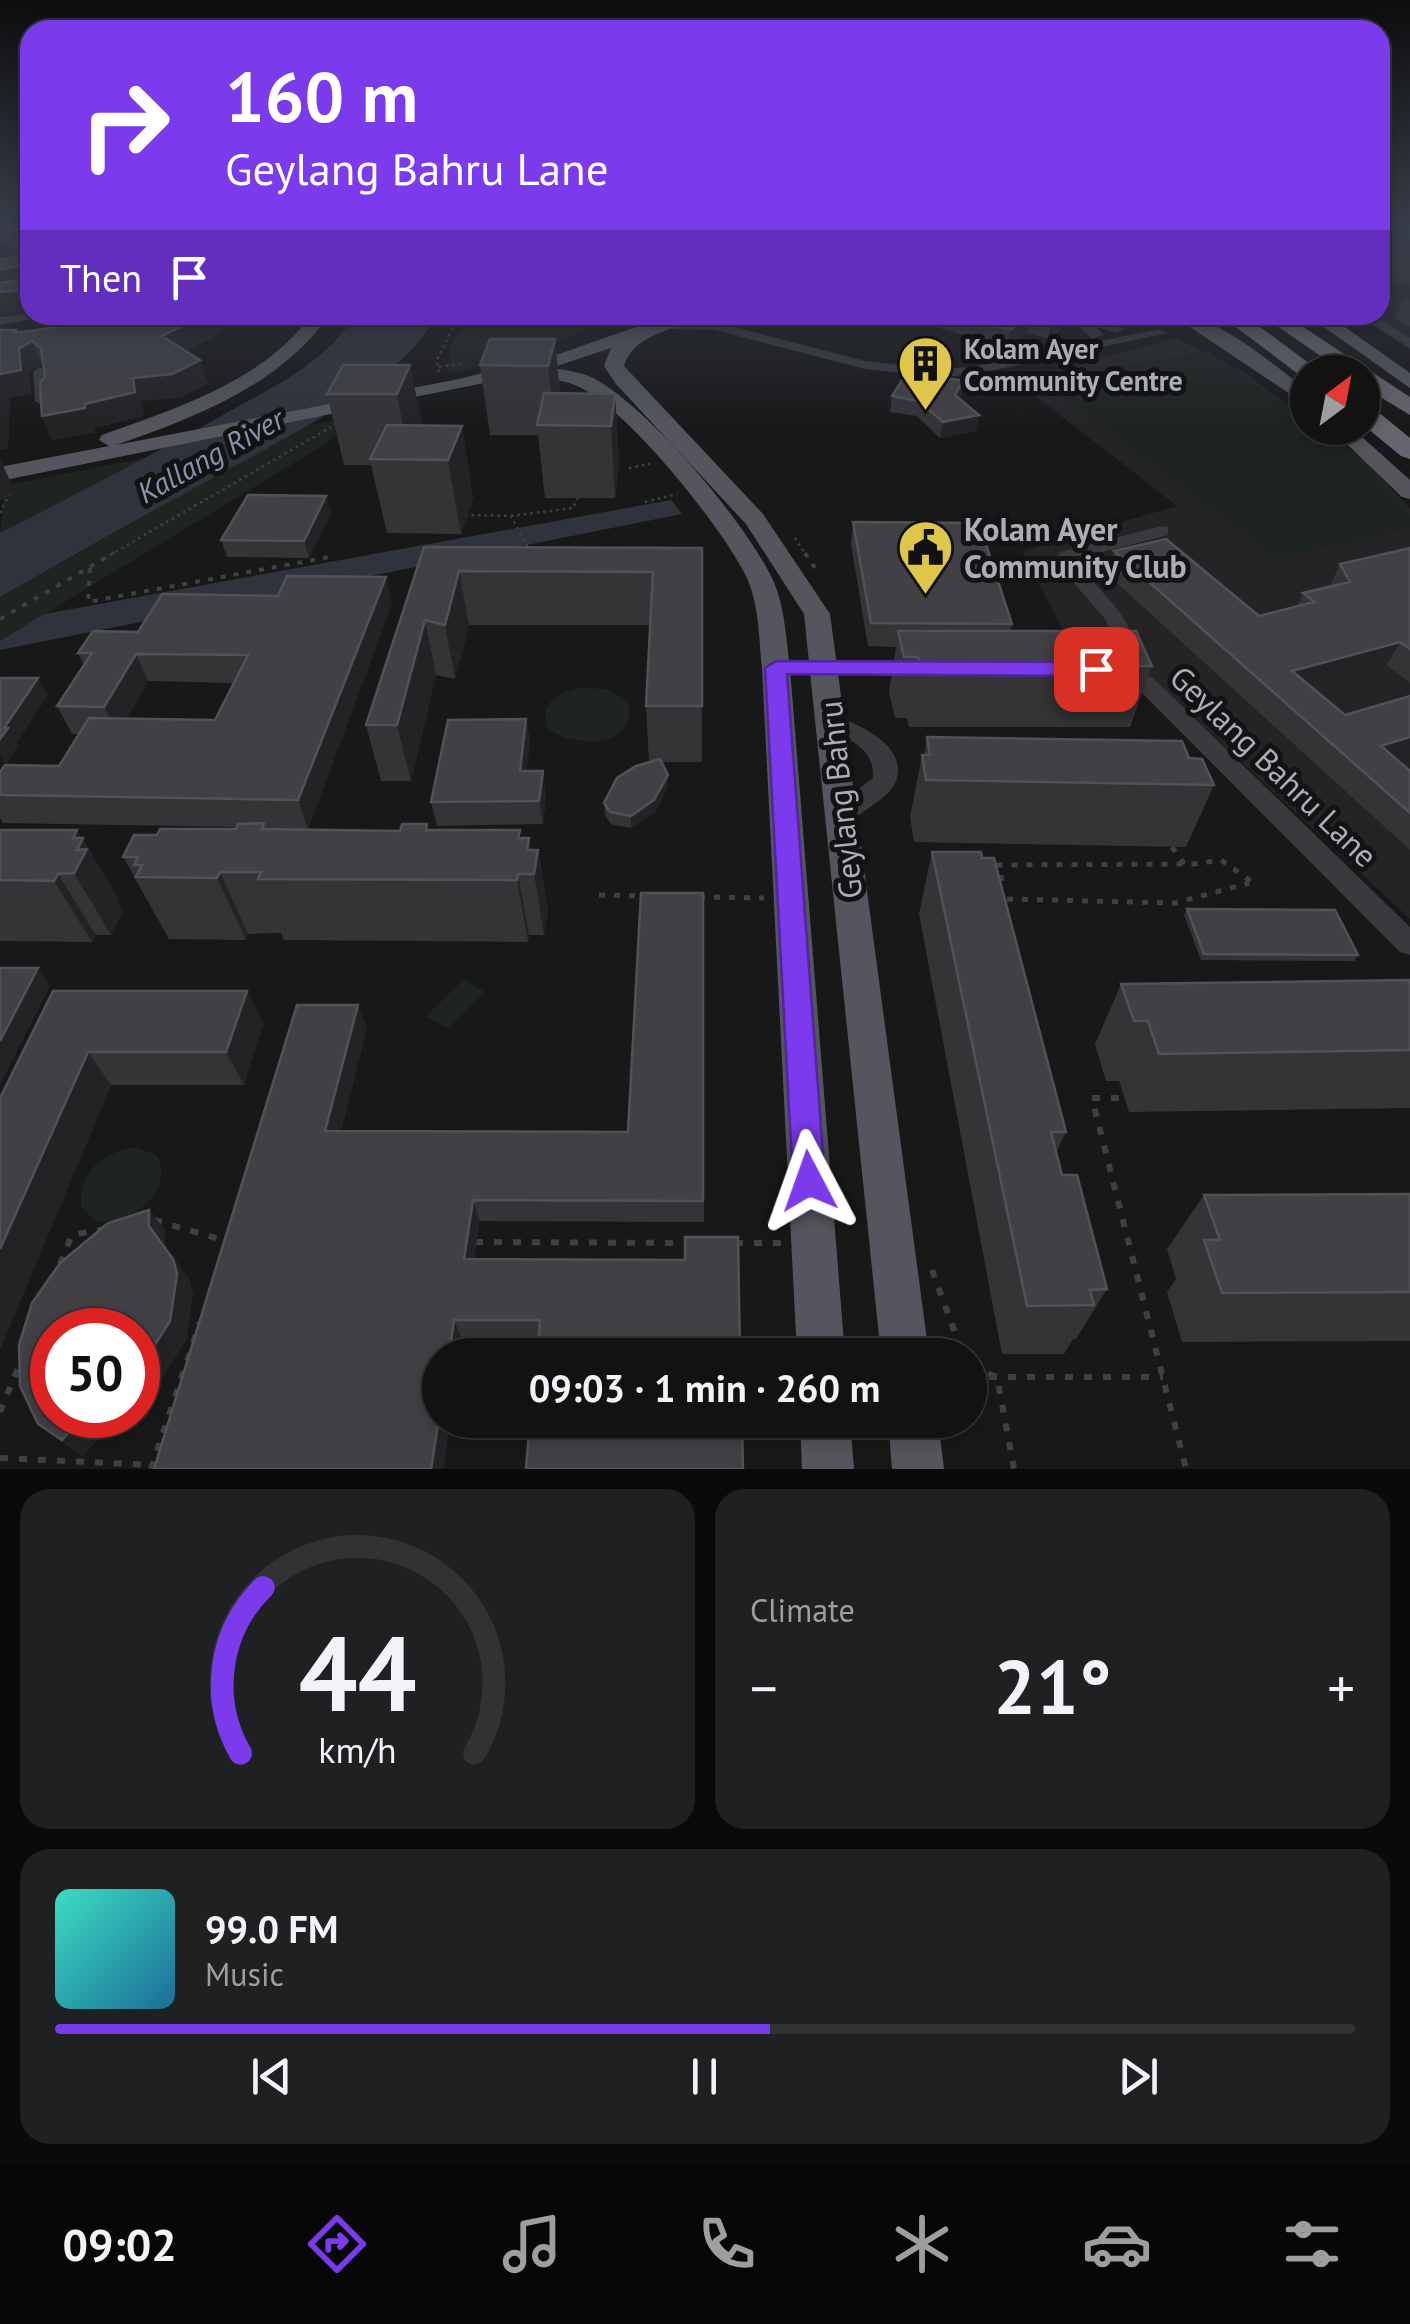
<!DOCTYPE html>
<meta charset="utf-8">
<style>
:root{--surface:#121213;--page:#1f2021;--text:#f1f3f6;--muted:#9c9ea0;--line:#313233;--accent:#7c3aed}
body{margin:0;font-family:"PT Sans",sans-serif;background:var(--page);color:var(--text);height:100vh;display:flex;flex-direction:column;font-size:38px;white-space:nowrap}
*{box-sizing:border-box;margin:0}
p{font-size:32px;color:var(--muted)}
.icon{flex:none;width:55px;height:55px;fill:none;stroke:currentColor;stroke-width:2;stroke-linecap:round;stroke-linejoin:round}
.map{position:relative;height:1469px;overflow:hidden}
.drawer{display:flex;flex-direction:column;gap:20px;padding:20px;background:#0a0a0a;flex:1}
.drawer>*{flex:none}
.guide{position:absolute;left:20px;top:20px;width:1370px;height:305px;border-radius:30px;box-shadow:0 5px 15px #0003,0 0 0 2px var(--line);background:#7c3aed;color:#fff;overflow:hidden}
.needle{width:65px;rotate:32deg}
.buttons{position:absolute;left:1290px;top:355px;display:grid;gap:20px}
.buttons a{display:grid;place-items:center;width:90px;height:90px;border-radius:50%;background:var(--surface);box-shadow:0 5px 15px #0003,0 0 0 2px var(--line);font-size:50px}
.speed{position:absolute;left:30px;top:1308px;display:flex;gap:20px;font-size:50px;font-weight:700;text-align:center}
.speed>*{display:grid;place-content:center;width:130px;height:130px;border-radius:50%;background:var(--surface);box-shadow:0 5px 15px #0003,0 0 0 2px var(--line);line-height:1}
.speed .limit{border:15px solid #d22;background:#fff;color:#111}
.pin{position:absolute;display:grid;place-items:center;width:85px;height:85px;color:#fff;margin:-42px;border-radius:20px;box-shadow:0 5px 15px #0006}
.me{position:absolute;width:110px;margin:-55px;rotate:356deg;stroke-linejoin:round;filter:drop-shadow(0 0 8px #0008)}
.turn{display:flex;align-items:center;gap:35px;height:210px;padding:0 40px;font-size:45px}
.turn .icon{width:130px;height:130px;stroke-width:2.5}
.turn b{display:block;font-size:70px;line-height:85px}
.then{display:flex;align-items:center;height:95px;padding:0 40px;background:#0003;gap:20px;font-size:38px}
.big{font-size:75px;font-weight:700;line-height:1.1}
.drawer .card{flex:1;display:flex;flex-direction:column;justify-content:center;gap:15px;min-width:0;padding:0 35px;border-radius:30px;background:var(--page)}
.drawer .dial{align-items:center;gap:0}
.dial svg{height:260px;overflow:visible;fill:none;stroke:var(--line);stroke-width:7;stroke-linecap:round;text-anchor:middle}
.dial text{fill:var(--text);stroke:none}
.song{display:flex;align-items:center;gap:30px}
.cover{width:120px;height:120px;border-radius:15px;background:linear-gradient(135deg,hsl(170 70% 55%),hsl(200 70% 35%))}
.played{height:10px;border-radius:5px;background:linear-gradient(90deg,var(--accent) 55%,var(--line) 55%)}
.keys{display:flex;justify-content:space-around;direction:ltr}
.heat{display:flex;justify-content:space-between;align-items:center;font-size:55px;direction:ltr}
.drawer .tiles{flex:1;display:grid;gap:20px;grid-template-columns:1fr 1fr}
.card:last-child{grid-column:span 2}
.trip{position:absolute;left:422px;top:1338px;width:565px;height:100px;border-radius:50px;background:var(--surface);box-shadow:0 5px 15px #0003,0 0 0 2px var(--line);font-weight:700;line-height:100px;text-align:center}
.tabs{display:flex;height:160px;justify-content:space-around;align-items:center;background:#070708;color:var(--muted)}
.tabs .icon{width:70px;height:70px}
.tabs .active{color:var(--accent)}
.tabs b{font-size:45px;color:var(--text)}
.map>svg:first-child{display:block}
.built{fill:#242426}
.green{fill:#1e2420}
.water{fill:#2f343c}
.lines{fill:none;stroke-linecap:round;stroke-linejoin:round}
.path-far3{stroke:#3f4045;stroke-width:2.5;stroke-dasharray:2.5 4;stroke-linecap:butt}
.path-far2{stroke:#3f4045;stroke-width:4;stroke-dasharray:5 8;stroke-linecap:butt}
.path-far1{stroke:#3f4045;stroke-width:5;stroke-dasharray:6 9;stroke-linecap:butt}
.path{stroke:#3f4045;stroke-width:6;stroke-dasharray:8 11;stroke-linecap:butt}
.minor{fill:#39393e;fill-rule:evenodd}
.major{fill:#55565d;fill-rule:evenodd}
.highway{fill:#66666e;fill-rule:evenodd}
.wall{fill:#343437;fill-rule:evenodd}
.shaded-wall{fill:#232325}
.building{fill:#414145;stroke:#515257;stroke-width:2.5}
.route{fill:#7c3aed;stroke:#51269a;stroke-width:2.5}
.labels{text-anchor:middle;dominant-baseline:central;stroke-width:10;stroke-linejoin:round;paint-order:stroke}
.far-poi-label{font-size:28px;font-weight:bold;fill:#abadb8;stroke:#131314;text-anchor:start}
.far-water-label{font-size:30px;font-style:italic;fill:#8695af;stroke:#131314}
.poi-label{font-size:32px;font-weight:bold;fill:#abadb8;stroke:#131314;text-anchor:start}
.street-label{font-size:32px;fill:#abadb8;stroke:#131314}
</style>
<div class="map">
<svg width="1410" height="1469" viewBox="0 0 1410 1469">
<rect width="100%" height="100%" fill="#181819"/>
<path class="built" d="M1380 229 1410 231V350L1360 315H1380Z
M1175 338 1247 374 1307 419 1308 428H1319L1362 458 1410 508V919L1149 676 1103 659 1076 656 1022 551 1177 506 1016 381Z"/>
<path class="green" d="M467 315H634L464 371 446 372 450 349Z
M1208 351 1307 421 1308 428C1340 428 1389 494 1410 517V528L1278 558 1042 381Z
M358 415 327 443 0 641V597L303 427Z
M149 457 0 533 4 486Z
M583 687 610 690 628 703C639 748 571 749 548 728 538 702 561 691 583 687Z
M464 979 484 992 448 1029 426 1016Z
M135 1147 157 1155C175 1194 131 1224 95 1221L81 1206C77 1172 105 1152 135 1147Z"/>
<path class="water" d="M355 315H436C404 384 268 446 202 484 134 521 67 559 0 597V533C72 496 145 459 216 419 266 390 324 366 355 315Z
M671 500 682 514 0 650V641L44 614Z"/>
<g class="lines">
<path class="path-far3" d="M439 367 462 364
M439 372 437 360 459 315
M629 468 650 464
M645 502 677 494
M0 513 11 491
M465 515 511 516 529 550
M511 516 573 508 578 498
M795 538 806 555
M110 555 331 427"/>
<path class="path-far2" d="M805 553 815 568
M90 568 88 602 329 557
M0 619 114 553"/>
<path class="path-far1" d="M1172 847 1184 864
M1002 881 998 865 1194 864 1221 860 1252 882
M599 895 644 896
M699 897 764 898
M1007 899 1175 903 1249 883"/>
<path class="path" d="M1119 1098H1092L1186 1469
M154 1220 226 1241
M475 1242 686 1243
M735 1243H781
M60 1264 72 1235 105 1229
M932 1270 963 1355
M970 1367 997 1377 1014 1469
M970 1377H1163
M0 1412 21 1361
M0 1458 153 1465
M151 1469 200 1322"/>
<path class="minor" d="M30 313 55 315 0 325V317Z
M1356 315H1372L1410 338V348Z
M1088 319 1124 329 1117 333 1096 327 1104 335 1092 338 1080 328Z
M666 322H715L865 361 939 369 971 367 1160 329 1167 333 971 375 939 377 865 369 715 330 661 329V323Z
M40 367 47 371 51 401 43 406 35 401 33 371Z
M1162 526 1168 527V535L1076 559C1097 594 1137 614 1136 660L1133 665H1119L1106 620 1059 566 1058 556 1060 552Z
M776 661 921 662 932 669 921 676 769 673 765 668Z
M1118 665 1153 678 1410 927V955L1400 952 1137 688 1107 672Z
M831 715C857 723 909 745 896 781 891 797 861 812 849 822H831L828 816 831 810 873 778C875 747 847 738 823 728L820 723Z"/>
<path class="major" d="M311 315H329C281 385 194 418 116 445L459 379 559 354 670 315H696C672 334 635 332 624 366L763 514 830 614 929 1355H881L804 614 746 524 616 384 604 366 611 348 551 368C566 370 582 372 595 379 651 410 744 521 772 578 785 605 786 639 790 668L845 1355H797L762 668C759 639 759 605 747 578 723 528 625 405 575 385 556 377 534 379 514 377L0 481V467L109 446 99 440 102 435C175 409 264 381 311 315Z
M1172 315C1220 315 1269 363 1308 390V406Z
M1307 315H1328L1410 373V388Z
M1330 428H1352L1410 480V499L1402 497Z
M800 1420H850L854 1469H802Z
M888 1420H938L944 1469H892Z"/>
<path class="highway" d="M1220 315H1244L1321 372 1302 377Z
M1261 315H1285L1410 397V415L1362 386V372H1344Z
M1362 404 1371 406 1410 438V459L1401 456 1362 424Z"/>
</g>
<path class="wall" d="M0 225H30V252L0 243Z
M1380 225H1410V285L1380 283Z
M1410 299V327L1395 319 1403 300Z
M116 315H167L168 321 218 334 186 351 200 360 208 383 180 397 141 401 144 416 94 428 95 432 52 440 42 416 45 377 42 364 29 371 31 394 10 397 8 448 0 450V330H16L17 333 82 326 118 319Z
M895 315H1081L1048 339 1027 333 1007 348Z
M555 339 560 393 615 394 619 464 615 498H545L538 435H490L480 365Z
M410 365 422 425 462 426 473 498 461 534 387 533 371 465H344L327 394Z
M892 396H961L960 398 976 431 940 438 917 416 890 412Z
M331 513 309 558 227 557 221 540Z
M853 522 1012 624 1010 631 1152 666 1130 727H909L907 718H895L889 692 896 647 868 646 851 544Z
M424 547 702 548V762H661L668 775V787L655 812 631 828 611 824 605 815 604 803 649 762 646 706 650 625H469L455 679 436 675 411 781H381L366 725Z
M1410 548V683L1387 665 1311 686 1410 771V850L1107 574 1114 551 1259 616 1297 606 1303 593 1330 586 1340 564Z
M392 604 308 829 266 828V829L429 830 529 838 531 850H538L548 912 544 935H529L528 942 284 940 281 933 248 934 246 940 169 939 123 857 157 835 236 829 237 827 3 823 0 818V772L59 766 78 734H72L57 706 84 665 78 653 138 632ZM148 681 234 683 215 720 127 718Z
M526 719 530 743 526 771 546 795 543 824 437 826 431 802Z
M927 737 1189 758 1214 785 1186 847 914 842 910 817 922 755H924Z
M0 830 82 838 119 900 117 902 123 911 111 935H96L92 942 0 941Z
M932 852 1066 1132 1056 1153 1062 1175 1107 1289 1076 1339H1073L1064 1354H1002L919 914Z
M703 893 704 1222 480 1221 474 1259 685 1260 738 1237 539 1338 462 1339 443 1469H154L367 1028 341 1131 628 1132Z
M1187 909 1358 955 1354 961 1201 960 1184 915Z
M1410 980V1108L1129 1112 1119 1081H1106L1095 1044 1121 984Z
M53 991H247L263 1024 244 1085H111L0 1349Z
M1410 1194V1341L1182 1342 1167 1292 1176 1279 1167 1249 1204 1195Z
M149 1210 165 1230V1246L189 1279 193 1294 186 1340 154 1390 138 1407V1330L52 1415H117L83 1456 38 1424Z"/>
<path class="shaded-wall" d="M22 225H30V252H29L18 226Z
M21 265 30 286V312L0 315V270Z
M161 315H167L169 333 205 315H239L218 334 170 359 162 336Z
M1031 315 1027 333 1007 348 1010 330Z
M1060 315H1081L1048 339 1052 321Z
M16 330 23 346 32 341 42 364 29 371 31 394 10 397 8 448 0 450V374Z
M555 339 561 406 554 425 548 366Z
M200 360 208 383 180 397 141 401 144 416 94 428 95 432 52 440 42 416 85 404 133 378Z
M410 365 424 434 410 460 397 394Z
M963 381 961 396 953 410 955 395Z
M615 394 619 464 615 498 611 426Z
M979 415 976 431 940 438 943 422Z
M462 426 473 498 461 534 448 460Z
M0 459 15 491 0 501Z
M326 496 331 513 309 558 304 541Z
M459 571 469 625 455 679 445 625Z
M386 577 392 604 308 829 298 800Z
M425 620 436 675 411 781 397 725Z
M1400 642 1387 665 1281 694 1292 671Z
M136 654 148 681 118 735 104 707Z
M38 678 48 695 17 743 18 746 6 764 0 755V739L4 728Z
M526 719 530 743 523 795 520 771Z
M1410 737V756L1367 769 1381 746Z
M543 771 546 795 543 824 539 801Z
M668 775V787L655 812 631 828V816Z
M77 830 119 900 117 902 123 911 111 935 74 873 73 838Z
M529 838 535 872 538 850 548 912 544 935 534 874 527 850Z
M220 872 248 934 246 940 217 878Z
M58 874 96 935 92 942 54 881Z
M518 874 529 935 528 942 517 880Z
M38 968 50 986 0 1085V1041Z
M247 991 263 1024 244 1085 226 1052Z
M358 1005 367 1028 335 1153 325 1131Z
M88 1052 111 1085 0 1349V1249Z
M473 1200 480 1221 471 1279 464 1259Z
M149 1210 165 1230V1246L189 1279 193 1294 186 1340 154 1390 138 1407V1371Z
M454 1320 462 1339 460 1355H449Z
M440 1412V1420H450L443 1469H431Z
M83 1415H117L83 1456 62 1440Z"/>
<path class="building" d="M1380 225H1410V236L1380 234Z
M30 255V289L0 292V283L24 279 25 269 21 265 0 270V259Z
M135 315H161L162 325 175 315H205L162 336 200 360 172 374 133 378 135 392 85 404V408L42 416 40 383 45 377 41 348 32 341 19 349 21 370 0 374V330H16L15 333 77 324 82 326Z
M960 315H1060L1052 321 1031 315 1010 330Z
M490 339H555L548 366 480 365Z
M343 365H410L397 394H327Z
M916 373 963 381 955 395 979 415 943 422 919 401 892 396 904 377Z
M544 393 615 394 611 426 537 425Z
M387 425 462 426 448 460 370 459Z
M248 495 326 496 304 541 221 540Z
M853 522 979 523 1012 624 871 623Z
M1166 539 1259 616 1314 602 1303 593 1350 582 1340 564 1410 548V649L1400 642 1292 671 1345 715 1410 696V737L1381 746 1410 771V813L1114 551Z
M424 547 702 548V706H646L653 572 459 571 445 625 425 620 397 725H366Z
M287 576 386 577 298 800 0 795V772L5 765 59 766 89 718 215 720 248 655 136 654 104 707 57 706 92 653H78L93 631 138 632 162 594 278 596Z
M898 631H1136L1152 666H920L918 657H904Z
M0 678H38L4 728H8L0 739Z
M526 719 520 771H543L539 801 431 802 448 720Z
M927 737 1182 741 1189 758 1202 759 1214 785 926 780 922 755H930Z
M660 759 668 775 654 800 631 816 610 812 604 803 617 778 636 766Z
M264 823 262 829 400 831 402 824H427L426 830H520L518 838H529L527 850H538L534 874H518L517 880 258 879 261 872H220L217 878 136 877 142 865H134L138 857H123L134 835H157L160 829H236L238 824Z
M0 830H77L73 838H83L77 850 87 849 74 873 58 874 54 881 0 880Z
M932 852H981L982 858H994L1066 1132H1051L1062 1175H1077L1107 1289 1090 1290 1094 1305 1027 1306Z
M641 893H703V1201L473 1200 464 1259 685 1260V1237H738L740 1355H537L540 1320H454L449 1355H440V1412L431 1469H154L297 1005H358L325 1131 628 1132Z
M1187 909 1335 910 1358 955 1204 954Z
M0 968H38L0 1041Z
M1410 980V1050L1159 1054 1148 1021H1134L1121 984Z
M53 991H247L226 1052H88L0 1249V1098Z
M1410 1194V1292L1222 1293 1204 1240H1220L1204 1195Z
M149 1210V1226L173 1259 177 1274 170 1321 138 1371V1330H52V1415H83L62 1440 38 1424 20 1386 19 1345 32 1303 60 1263 108 1223Z
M530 1420H742L743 1469H526Z"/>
<linearGradient id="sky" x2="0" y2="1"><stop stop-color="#0d0d0e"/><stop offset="0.52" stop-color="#373d49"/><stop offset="1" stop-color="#373d49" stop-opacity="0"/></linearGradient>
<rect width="1410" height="430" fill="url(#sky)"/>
<path class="route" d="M776 661 1096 662 1106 669 1096 676 787 674 825 1181 820 1192 809 1197 798 1192 793 1181 765 668Z"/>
<defs>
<symbol id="building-pin" viewBox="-11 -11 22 30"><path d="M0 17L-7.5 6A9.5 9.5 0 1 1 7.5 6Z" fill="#dfc64a" stroke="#131314"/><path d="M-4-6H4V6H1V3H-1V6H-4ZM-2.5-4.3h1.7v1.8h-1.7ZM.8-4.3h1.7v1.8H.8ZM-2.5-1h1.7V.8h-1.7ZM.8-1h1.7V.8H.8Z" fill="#111"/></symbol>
<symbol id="civic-pin" viewBox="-11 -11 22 30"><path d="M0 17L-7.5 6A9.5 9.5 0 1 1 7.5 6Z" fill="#dfc64a" stroke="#131314"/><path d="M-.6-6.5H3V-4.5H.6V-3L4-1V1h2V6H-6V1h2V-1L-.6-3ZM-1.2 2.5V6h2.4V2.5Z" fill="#111"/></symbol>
</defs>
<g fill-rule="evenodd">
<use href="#building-pin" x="894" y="332" width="63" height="86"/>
<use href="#civic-pin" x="894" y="516" width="63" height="86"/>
</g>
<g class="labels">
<g class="far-poi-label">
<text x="964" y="348">Kolam Ayer<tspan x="964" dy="32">Community Centre</tspan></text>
</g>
<g class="far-water-label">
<text transform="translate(210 455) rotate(-29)">Kallang River</text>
</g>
<g class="poi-label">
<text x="964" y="529">Kolam Ayer<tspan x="964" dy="37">Community Club</tspan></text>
</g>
<g class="street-label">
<text transform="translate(1274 766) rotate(44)">Geylang Bahru Lane</text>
<text transform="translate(840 800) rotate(-96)">Geylang Bahru</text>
</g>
</g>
</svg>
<div class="buttons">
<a><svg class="needle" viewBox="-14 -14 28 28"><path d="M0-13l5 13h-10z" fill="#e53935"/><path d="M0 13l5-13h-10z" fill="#9c9ea0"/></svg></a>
</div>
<div class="speed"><div class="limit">50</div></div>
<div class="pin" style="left:1096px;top:669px;background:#d93025"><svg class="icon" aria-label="arrive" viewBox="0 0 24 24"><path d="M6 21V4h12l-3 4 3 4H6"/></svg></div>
<svg class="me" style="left:809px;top:1181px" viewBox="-20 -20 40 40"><path d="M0-17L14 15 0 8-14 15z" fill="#7c3aed" stroke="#fff" stroke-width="4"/></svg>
<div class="trip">09:03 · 1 min · 260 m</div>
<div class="guide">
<div class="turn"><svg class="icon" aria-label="right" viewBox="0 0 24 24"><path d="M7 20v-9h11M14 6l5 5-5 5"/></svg><div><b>160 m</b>Geylang Bahru Lane</div></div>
<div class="then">Then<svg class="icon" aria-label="arrive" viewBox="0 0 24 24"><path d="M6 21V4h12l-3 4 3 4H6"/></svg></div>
</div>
</div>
<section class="drawer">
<div class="tiles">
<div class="card dial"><svg viewBox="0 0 100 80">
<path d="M14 69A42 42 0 1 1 86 69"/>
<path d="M14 69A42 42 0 0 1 21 18" stroke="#7c3aed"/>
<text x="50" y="56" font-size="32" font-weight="700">44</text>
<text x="50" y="72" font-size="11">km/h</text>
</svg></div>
<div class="card"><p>Climate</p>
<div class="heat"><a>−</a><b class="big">21°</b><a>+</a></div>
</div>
<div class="card">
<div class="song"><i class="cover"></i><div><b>99.0 FM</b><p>Music</p></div></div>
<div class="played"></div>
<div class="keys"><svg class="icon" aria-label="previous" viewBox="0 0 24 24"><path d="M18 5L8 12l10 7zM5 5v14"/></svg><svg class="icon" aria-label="pause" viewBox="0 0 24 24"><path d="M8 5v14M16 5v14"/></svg><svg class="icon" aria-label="next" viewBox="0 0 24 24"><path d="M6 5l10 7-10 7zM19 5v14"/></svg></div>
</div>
</div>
</section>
<nav class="tabs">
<b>09:02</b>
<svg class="icon active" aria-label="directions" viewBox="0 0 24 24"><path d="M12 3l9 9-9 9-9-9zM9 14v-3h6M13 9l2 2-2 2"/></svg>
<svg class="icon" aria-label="music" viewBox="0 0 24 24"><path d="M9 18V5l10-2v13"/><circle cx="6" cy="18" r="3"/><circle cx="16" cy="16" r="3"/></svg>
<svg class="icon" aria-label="phone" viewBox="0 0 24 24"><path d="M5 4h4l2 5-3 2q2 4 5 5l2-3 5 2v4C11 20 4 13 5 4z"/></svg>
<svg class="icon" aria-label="climate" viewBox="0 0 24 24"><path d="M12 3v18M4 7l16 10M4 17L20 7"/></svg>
<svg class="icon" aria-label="car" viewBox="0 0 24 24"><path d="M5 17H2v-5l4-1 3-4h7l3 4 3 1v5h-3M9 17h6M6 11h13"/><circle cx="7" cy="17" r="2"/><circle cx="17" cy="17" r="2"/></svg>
<svg class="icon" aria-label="filters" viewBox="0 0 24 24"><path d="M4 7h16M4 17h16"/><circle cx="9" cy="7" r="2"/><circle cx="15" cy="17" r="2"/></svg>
</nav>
